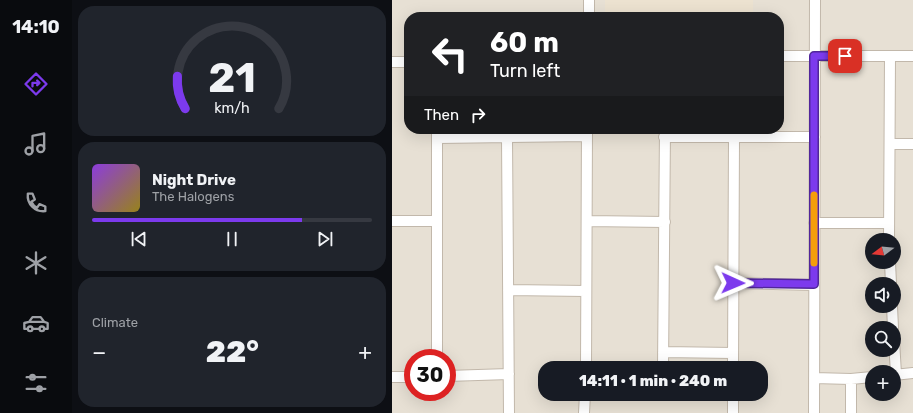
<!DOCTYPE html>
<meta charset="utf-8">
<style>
:root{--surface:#171b24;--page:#20242c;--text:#f1f3f6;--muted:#9ea1a6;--line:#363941;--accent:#7c3aed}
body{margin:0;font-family:Rubik,sans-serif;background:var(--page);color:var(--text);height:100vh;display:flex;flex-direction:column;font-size:15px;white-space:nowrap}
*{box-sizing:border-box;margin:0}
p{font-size:13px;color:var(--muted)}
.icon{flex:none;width:22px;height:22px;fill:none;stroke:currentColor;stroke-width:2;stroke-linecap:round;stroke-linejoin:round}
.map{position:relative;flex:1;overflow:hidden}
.side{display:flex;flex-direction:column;gap:6px;padding:6px;background:#0d0f14;width:320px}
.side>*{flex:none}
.banner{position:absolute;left:12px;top:12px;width:380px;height:122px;border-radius:16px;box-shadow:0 4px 16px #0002;background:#202124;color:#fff;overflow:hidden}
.needle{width:26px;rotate:254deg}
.controls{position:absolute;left:473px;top:233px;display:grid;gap:8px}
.controls a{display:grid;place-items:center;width:36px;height:36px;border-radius:50%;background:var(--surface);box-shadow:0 4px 16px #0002;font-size:20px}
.speed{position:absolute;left:12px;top:349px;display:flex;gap:8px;font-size:20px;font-weight:700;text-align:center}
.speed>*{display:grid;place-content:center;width:52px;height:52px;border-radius:50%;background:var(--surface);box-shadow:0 4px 16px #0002;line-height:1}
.speed .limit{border:6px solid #d22;background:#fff;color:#111}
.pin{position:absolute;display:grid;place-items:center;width:34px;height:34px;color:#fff;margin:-17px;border-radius:8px;box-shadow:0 2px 6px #0006}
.me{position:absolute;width:44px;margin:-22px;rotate:91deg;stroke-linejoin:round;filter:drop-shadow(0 0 3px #0008)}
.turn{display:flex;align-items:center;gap:14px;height:84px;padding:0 20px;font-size:18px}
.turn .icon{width:52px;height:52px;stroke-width:2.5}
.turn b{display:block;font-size:28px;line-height:34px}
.then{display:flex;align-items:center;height:38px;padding:0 20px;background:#0003;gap:8px;font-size:15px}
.big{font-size:30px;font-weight:800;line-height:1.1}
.side .card{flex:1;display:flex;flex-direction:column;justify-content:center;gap:6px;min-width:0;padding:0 14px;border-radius:16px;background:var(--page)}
.side .dial{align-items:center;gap:0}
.dial svg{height:104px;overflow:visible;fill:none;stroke:var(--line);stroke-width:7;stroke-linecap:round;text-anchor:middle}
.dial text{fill:var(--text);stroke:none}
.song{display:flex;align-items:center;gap:12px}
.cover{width:48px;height:48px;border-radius:6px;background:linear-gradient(135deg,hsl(270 70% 55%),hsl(50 70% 35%))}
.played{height:4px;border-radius:2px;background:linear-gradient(90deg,var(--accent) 75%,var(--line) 75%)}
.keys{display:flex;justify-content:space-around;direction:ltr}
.heat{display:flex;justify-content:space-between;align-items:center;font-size:22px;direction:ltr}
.trip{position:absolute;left:146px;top:361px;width:230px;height:40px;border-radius:16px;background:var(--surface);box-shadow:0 4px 16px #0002;font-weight:800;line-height:40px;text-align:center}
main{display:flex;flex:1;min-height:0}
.menu{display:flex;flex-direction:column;width:72px;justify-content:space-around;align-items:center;background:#090b0e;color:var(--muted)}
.menu .icon{width:28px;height:28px}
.menu .selected{color:var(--accent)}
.menu b{font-size:18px;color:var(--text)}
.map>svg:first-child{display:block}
.residential{fill:#e7e0d4;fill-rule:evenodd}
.education{fill:#ece2d0}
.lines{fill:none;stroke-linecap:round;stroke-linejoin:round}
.minor-casing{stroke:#c2b8ab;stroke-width:12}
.minor{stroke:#fff;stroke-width:10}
.route-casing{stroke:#51269a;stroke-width:10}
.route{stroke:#7c3aed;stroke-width:7}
.slow{stroke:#f59e0b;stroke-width:7}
</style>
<main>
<nav class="menu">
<b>14:10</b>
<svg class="icon selected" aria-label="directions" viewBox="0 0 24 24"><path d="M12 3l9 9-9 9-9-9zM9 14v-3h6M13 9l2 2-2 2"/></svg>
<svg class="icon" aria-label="music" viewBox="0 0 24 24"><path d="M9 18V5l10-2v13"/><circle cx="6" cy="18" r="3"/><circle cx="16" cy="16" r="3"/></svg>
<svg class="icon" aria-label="phone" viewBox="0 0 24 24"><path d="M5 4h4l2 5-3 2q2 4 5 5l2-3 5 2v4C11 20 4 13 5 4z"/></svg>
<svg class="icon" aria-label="climate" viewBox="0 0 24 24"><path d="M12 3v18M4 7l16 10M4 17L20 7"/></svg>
<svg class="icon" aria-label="car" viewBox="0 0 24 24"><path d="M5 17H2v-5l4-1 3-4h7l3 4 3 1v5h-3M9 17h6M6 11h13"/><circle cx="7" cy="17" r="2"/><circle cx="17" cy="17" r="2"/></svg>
<svg class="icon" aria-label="filters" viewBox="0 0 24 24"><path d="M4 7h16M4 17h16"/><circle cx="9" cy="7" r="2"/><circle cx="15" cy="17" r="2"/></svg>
</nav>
<section class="side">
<div class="card dial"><svg viewBox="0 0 100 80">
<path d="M14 69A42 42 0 1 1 86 69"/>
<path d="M14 69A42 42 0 0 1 8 44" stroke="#7c3aed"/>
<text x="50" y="56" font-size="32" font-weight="700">21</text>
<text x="50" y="72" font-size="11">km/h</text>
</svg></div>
<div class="card">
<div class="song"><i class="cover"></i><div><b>Night Drive</b><p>The Halogens</p></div></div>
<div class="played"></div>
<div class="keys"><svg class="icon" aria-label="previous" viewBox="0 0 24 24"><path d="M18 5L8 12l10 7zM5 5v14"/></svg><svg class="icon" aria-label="pause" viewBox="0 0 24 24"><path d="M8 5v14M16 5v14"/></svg><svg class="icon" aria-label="next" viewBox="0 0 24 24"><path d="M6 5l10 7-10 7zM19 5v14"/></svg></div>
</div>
<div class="card"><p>Climate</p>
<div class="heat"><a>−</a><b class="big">22°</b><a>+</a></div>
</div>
</section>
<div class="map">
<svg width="521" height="413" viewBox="0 0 521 413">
<rect width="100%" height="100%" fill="#f3eee6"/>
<path class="residential" d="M0 0H521V413H0ZM17 17H387V129H17ZM480 240H502V262H480ZM480 284H502V306H480ZM480 328H502V350H480ZM21 358H55V392H21ZM153 368H369V394H153ZM480 372H502V394H480Z"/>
<path class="education" d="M213 0H361V17H213Z"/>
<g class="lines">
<defs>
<path id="minor" d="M197 17V0
M387 56H521
M0 62H17
M115 137 117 413
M272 137H423
M45 138 195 136
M499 144H521
M0 221H45
M195 221 273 222
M422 223H496
M497 240 498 57
M498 262 499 284
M341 283 422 285
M116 290 194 291
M500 306 501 328
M502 340 504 374
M271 352 341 353
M45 358V129
M194 368 195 129
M271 368 273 129
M341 368 342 137
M502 375 521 373
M55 376 117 374
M0 377H21
M422 378 459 379 480 377
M459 379V413
M192 413 193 394
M341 413V394
M422 413 423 0"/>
</defs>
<use href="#minor" class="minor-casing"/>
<use href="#minor" class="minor"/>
</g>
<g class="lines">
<defs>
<path id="route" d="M341 283 422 284V56H453"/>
</defs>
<use href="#route" class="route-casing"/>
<use href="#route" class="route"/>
<path class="slow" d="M422 263V195"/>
</g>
</svg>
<div class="controls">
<a><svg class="needle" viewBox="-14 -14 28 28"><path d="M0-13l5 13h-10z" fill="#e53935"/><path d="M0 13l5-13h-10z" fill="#9ea1a6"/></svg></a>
<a><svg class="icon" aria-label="sound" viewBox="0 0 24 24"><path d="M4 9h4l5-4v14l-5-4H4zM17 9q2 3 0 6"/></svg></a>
<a><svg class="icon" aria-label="search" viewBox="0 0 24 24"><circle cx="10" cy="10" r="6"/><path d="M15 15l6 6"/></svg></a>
<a>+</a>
</div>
<div class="speed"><div class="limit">30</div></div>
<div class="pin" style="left:453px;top:56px;background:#d93025"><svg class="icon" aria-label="arrive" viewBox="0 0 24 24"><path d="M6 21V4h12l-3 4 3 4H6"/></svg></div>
<svg class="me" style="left:341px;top:283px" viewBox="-20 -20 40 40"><path d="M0-17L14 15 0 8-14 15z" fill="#7c3aed" stroke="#fff" stroke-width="4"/></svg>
<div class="trip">14:11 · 1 min · 240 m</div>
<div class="banner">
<div class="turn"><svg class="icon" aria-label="left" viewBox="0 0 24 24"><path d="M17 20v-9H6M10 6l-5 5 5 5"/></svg><div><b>60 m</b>Turn left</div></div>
<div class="then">Then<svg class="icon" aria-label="right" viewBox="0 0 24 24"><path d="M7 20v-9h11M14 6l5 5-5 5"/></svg></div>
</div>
</div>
</main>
